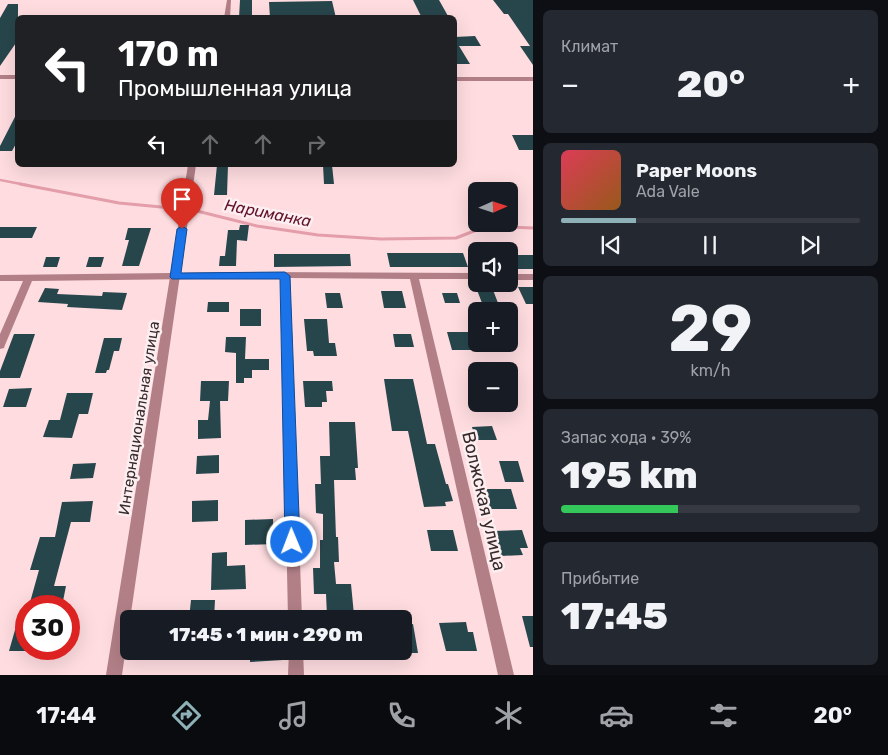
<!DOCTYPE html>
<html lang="ru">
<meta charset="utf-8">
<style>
:root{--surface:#171b24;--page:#242831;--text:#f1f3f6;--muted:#9ea1a6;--line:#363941;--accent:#8eb1b8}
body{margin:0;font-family:Rubik,sans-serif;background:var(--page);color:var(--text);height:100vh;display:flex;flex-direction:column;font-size:19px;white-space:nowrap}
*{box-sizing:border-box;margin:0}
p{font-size:16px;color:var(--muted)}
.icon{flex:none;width:28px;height:28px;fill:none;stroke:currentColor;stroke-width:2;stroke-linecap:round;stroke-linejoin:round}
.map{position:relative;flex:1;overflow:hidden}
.side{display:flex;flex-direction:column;gap:10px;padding:10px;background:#0d0f14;width:355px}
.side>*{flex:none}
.top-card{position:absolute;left:15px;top:15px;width:442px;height:152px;border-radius:8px;box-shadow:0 5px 20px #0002;background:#202124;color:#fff;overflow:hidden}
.needle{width:32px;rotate:87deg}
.controls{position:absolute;left:468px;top:182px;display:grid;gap:10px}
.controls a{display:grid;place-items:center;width:50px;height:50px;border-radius:8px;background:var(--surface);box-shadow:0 5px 20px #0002;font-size:25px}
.speed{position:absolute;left:15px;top:595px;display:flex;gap:10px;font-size:25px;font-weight:700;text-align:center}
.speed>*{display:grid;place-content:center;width:65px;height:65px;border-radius:50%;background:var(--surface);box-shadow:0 5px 20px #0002;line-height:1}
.speed .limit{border:8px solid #d22;background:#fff;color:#111}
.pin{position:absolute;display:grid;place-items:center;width:42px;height:42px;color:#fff;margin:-51px -21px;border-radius:50% 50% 50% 0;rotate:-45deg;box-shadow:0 0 5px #0007}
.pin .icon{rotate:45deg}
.me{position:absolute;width:55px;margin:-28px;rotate:359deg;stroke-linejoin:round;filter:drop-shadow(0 0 4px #0008)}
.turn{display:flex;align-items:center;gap:18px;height:105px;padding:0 20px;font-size:22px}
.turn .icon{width:65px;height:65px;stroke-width:2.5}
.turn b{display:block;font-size:35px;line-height:42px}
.lanes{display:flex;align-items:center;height:48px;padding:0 20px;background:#0003;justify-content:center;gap:25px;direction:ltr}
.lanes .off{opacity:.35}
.big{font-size:38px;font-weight:800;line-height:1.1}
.side .widget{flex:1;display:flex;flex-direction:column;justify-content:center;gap:8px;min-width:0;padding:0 18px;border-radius:8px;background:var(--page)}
.side .dial{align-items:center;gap:0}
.dial b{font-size:65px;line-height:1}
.song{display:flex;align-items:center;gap:15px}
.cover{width:60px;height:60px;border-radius:8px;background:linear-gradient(135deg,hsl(350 70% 55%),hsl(30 70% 35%))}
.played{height:5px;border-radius:2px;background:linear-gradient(90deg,var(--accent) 25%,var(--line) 25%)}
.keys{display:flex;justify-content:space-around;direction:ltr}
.heat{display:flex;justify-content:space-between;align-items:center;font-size:28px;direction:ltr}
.charge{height:8px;border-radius:4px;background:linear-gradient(90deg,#34c759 39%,var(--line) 0)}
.trip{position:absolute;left:120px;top:610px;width:292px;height:50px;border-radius:8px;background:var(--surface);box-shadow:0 5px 20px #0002;font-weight:800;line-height:50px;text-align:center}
.tabs{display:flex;height:80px;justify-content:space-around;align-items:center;background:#090b0e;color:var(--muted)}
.tabs .icon{width:35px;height:35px}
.tabs .active{color:var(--accent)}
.tabs b{font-size:22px;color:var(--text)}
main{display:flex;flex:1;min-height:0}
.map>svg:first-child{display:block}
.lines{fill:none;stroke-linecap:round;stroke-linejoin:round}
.stream-far1{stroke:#e39eaa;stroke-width:2.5}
.stream{stroke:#e39eaa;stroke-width:3}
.building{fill:#27464c}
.minor{fill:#b27f87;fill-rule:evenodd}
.tertiary{fill:#b27f87;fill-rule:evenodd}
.route{fill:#1a73e8;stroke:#114b97}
.labels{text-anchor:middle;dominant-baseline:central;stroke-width:5;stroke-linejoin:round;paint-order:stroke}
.street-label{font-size:15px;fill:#372b2c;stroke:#fdeff1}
.water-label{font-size:16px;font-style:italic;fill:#611129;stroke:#fdeff1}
.near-street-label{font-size:18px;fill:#372b2c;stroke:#fdeff1}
</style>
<main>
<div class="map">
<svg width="533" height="675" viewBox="0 0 533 675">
<rect width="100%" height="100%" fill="#fedce0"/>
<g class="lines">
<path class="stream-far1" d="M0 180 26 185"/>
<path class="stream" d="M20 184 119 203 193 210 257 226 318 235 381 239 456 238 487 226 533 228"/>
</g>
<path class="building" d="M240 0H252V18H239Z
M413 0H439L448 16H421Z
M493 0H533V65L520 46H530L508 14H504Z
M332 1 336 18H270L269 2Z
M8 4H18V40L0 66V18Z
M475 36 481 46H459L470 64H455V37Z
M18 111V140L12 151H0V146Z
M512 135H533V150H519Z
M217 165H228L227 195H214Z
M323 165H332L334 184H324Z
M240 225H249L247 241 237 240 236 266H219L220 256H225L228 230H239Z
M0 227H37L32 238H0Z
M128 228H151L139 266H122L129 240H125Z
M387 253H463L468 267H390Z
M274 254H350L351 266 274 267Z
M509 255H533V269H509Z
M46 257H60L57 267H43Z
M89 257H104L101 267H86Z
M518 287H533V304H526Z
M45 288 59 289 57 294 102 296 103 292 127 293 122 310 67 307 68 304 38 302Z
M477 290H493L498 303H482Z
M381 291H402L406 308H384Z
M325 293H340L343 308H327Z
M442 293H457L460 303H445Z
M208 302H229V312H207Z
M240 309H261V326H240Z
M304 319H327L329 343H335L337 356H314L313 351H307Z
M447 332H470L476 350H452Z
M14 334H35L20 378H0V371Z
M393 334H411L414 347H395Z
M226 337H246L245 359H269V370H252V378H244V383H236V353L225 352Z
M104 338H122L119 351H114L109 370H107L106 373H95Z
M384 379H413L427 444H435L446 484H448L453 501 445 502 446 506 424 507 408 431H392Z
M201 381H229L228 401H220L221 438 198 439V420H208L210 401H200Z
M303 381H332L333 391H326L327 402H322V407H305Z
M32 388 26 407H3L9 389Z
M67 393H93L88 414H79L72 438 43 437 49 420H60Z
M329 422H355L358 468H355L356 480H334L336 537H338L339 562H334L336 584H351L354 615 327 616 326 594H314L313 568H320V540H323V514L316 513 315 484H321L320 456H330Z
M492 426 497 440H476L472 427Z
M219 455V473L196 474 197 456Z
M499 461H518L524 482H505Z
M96 463 93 478 70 479 73 464Z
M482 489H511L517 509H487Z
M218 500V521L192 522V501Z
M93 501 90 522H71L54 586H66L62 606H29L39 570H30L40 537H55L62 502Z
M273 519 274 544 245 545V520Z
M427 530H453L458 551H431Z
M522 530 528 548H520L523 555 501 556 494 531Z
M227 552V566L245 565 246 589 211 590 212 553Z
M191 600H215L214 619H189Z
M522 616H533V647H530Z
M26 622V651H9L17 623Z
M466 622 468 632H473L477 651H446L439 623Z
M413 624 418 653H404V625Z
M250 651H283V660L250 662Z"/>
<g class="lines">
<path class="minor" d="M227 0H231L230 18H224Z
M260 272 476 273V279H419L514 675H498L410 279 290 278 302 619H288L281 278 32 281 5 345 4 348 0 349V334L23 281H0V275Z
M509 274H533V280H509Z
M289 651H303L304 675H288Z"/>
<path class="tertiary" d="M0 75H18V79H0Z
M455 77H533V81H455Z
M188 165H196L122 675H106Z"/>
</g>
<path class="route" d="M182 226 187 229 181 273 285 272 290 276 300 542 298 548 292 550 287 548 285 542 280 279H172L170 277 177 229Z"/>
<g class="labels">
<g class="street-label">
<text transform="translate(139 418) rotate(-81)">Интернациональная улица</text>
</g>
<g class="water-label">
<text transform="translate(268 213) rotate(11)">Нариманка</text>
</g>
<g class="near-street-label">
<text transform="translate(484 501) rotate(77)">Волжская улица</text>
</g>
</g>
</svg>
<div class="controls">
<a><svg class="needle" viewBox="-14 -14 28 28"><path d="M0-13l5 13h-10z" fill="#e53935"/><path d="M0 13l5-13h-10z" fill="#9ea1a6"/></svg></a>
<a><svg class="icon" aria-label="sound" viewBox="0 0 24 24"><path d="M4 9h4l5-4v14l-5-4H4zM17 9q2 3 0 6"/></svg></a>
<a>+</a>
<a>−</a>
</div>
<div class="speed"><div class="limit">30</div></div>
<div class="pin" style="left:182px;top:229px;background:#d93025"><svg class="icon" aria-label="arrive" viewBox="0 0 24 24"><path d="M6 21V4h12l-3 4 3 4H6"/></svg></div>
<svg class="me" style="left:292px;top:542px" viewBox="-20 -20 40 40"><circle r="17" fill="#1a73e8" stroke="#fff" stroke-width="3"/><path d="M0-11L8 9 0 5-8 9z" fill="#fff"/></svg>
<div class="trip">17:45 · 1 мин · 290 m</div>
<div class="top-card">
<div class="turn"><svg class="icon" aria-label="left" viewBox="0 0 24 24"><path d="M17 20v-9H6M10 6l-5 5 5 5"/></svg><div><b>170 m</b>Промышленная улица</div></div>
<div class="lanes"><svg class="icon" aria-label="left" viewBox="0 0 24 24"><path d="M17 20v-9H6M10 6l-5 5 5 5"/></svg><svg class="icon off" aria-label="ahead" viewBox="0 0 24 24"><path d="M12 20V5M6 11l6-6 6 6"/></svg><svg class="icon off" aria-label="ahead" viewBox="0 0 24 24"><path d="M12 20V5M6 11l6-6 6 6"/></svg><svg class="icon off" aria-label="right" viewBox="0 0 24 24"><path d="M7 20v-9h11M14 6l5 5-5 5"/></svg></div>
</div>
</div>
<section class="side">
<div class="widget"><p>Климат</p>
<div class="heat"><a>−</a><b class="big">20°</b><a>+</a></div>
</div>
<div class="widget">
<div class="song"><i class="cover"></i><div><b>Paper Moons</b><p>Ada Vale</p></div></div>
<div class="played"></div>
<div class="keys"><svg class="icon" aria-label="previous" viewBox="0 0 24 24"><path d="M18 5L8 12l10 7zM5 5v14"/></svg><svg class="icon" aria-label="pause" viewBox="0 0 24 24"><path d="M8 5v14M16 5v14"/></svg><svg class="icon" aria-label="next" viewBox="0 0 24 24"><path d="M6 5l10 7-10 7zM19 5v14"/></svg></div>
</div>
<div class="widget dial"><b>29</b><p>km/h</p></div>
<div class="widget"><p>Запас хода · 39%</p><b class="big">195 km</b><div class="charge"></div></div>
<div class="widget"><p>Прибытие</p><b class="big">17:45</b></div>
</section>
</main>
<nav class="tabs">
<b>17:44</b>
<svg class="icon active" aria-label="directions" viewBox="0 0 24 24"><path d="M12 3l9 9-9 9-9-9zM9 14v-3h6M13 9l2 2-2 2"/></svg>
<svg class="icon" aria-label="music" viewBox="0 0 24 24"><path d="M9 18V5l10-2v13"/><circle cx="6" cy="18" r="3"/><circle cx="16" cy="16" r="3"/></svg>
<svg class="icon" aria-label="phone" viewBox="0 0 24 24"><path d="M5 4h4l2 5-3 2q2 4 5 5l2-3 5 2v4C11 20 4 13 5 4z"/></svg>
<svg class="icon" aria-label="climate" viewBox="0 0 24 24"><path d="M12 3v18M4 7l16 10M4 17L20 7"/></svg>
<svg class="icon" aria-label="car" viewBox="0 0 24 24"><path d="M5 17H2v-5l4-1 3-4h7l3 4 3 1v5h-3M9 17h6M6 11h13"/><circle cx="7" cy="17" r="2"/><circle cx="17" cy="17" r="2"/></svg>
<svg class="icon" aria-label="filters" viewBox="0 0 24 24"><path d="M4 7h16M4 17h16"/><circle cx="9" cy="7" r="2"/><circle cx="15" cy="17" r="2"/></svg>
<b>20°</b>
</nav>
